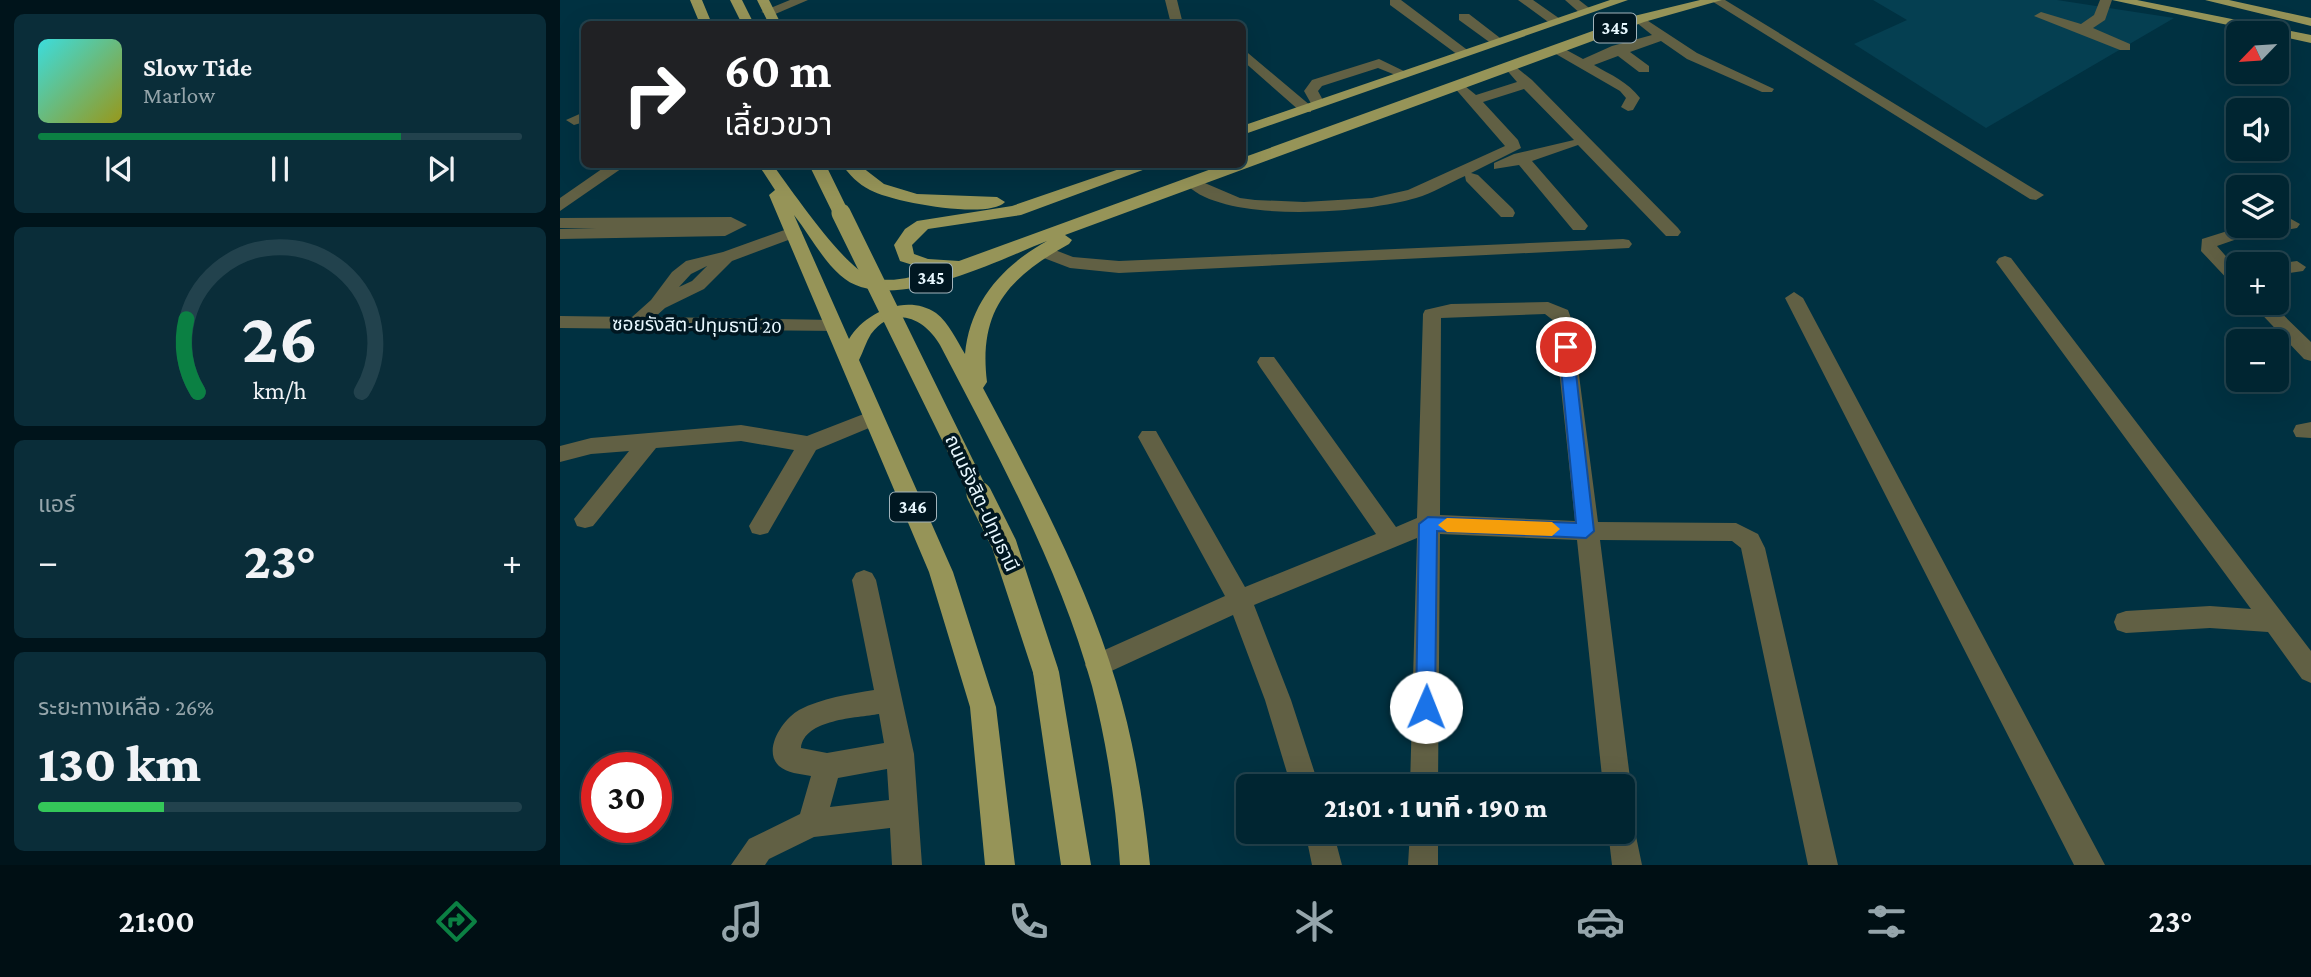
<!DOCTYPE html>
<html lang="th">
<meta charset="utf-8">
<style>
:root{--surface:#002531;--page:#0a2d39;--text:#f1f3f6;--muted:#95a5ab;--line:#22424d;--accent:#0b8043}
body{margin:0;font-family:"Crimson Pro","Noto Sans Thai",serif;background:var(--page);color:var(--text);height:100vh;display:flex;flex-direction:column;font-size:26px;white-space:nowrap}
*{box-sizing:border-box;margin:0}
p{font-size:23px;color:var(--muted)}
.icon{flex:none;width:38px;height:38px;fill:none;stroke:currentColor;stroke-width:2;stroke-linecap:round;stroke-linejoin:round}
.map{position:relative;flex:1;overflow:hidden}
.drawer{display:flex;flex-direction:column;gap:14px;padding:14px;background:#00141b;width:560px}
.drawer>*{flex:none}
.hud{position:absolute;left:21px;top:21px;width:665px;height:147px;border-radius:10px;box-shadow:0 7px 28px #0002,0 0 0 2px var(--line);background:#202124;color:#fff;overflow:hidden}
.needle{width:46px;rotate:245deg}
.tools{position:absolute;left:1666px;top:21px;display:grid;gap:14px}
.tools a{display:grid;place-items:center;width:63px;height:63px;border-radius:10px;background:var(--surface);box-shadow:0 7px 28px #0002,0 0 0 2px var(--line);font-size:35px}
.speed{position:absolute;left:21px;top:752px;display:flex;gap:14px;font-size:35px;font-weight:700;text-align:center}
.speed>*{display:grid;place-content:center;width:91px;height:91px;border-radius:50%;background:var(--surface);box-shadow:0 7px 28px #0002,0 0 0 2px var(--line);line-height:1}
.speed .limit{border:10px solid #d22;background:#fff;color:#111}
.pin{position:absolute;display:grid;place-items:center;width:60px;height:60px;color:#fff;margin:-30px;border:4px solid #fff;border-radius:50%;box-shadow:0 2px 7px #0007}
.me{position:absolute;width:77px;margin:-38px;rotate:1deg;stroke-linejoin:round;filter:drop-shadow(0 0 5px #0008)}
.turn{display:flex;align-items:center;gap:24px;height:147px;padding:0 28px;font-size:32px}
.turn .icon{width:91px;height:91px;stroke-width:2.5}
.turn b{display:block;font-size:49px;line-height:60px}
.big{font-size:52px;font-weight:800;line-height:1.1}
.drawer .card{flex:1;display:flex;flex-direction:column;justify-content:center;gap:10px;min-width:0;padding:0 24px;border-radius:10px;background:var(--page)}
.drawer .dial{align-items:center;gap:0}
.dial svg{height:182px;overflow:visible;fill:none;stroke:var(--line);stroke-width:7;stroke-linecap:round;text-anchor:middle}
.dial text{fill:var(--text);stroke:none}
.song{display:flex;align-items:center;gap:21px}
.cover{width:84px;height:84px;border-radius:10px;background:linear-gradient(135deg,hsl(180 70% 55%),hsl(60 70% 35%))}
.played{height:7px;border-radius:4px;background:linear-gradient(90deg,var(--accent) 75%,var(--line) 75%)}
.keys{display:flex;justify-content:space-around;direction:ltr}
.heat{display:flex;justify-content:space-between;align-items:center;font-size:38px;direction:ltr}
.charge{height:10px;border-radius:5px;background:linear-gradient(90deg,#34c759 26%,var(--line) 0)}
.trip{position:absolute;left:676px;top:774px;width:399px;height:70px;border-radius:10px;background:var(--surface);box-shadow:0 7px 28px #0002,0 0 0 2px var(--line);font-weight:800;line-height:70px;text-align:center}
.tabs{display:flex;height:112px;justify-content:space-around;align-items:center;background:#000f14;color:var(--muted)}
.tabs .icon{width:49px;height:49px}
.tabs .selected{color:var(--accent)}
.tabs b{font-size:32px;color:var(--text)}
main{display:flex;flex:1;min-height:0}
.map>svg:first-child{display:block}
.built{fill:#053f51}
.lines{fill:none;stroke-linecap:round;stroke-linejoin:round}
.minor{fill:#616044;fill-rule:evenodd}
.major{fill:#969458;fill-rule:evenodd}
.major-bridge-far2{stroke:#969458;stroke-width:15}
.major-bridge-far1{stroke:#969458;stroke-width:19}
.major-bridge{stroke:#969458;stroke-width:25}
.route{fill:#1a73e8;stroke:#114b97;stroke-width:2}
.slow{fill:#f59e0b}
.labels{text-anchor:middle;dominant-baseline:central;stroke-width:7;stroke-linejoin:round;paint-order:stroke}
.shield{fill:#001721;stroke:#a2b4bc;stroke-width:2}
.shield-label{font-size:18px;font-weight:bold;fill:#e8f8ff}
.street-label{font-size:19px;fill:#e8f8ff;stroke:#001721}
</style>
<main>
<section class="drawer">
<div class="card">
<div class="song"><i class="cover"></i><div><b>Slow Tide</b><p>Marlow</p></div></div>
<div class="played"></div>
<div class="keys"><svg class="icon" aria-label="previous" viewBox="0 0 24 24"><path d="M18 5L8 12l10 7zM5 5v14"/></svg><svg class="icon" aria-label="pause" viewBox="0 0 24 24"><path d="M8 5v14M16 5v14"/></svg><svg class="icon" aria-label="next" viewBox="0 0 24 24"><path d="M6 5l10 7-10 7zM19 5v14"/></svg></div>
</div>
<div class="card dial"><svg viewBox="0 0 100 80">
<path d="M14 69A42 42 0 1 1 86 69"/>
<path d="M14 69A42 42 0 0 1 9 37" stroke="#0b8043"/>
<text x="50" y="56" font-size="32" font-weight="700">26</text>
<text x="50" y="72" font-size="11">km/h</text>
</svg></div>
<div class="card"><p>แอร์</p>
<div class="heat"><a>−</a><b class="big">23°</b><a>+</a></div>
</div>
<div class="card"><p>ระยะทางเหลือ · 26%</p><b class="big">130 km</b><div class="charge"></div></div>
</section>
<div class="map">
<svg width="1751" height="865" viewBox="0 0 1751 865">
<rect width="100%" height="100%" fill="#003141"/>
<path class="built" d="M1313 0H1497L1614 18 1426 128 1294 44 1347 20Z"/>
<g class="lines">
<path class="minor" d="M230 0H248L213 15 201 12Z
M605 0H617L623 24H611Z
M830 0H841L910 52 898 55 830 5Z
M958 0H973L1003 21 991 24Z
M1005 0H1019L1033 11 1021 14Z
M1150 0H1165L1484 195 1476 200 1470 199Z
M1540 0H1552L1545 20 1533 28 1570 44V50H1560L1474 16 1481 12 1521 24 1534 15Z
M899 14H909L944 41 932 44 899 20Z
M1079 15 1137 53 1214 89 1212 92H1202L1127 59 1101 41 1070 52 1089 66V72H1079L1058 56 1034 65C1051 75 1068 82 1080 98L1073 110 1068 111 1061 107 1066 98 1060 91 989 50 1001 47 1023 59 1052 46 1092 35 1072 19Z
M682 48 751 106V112H741L682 60Z
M819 59 850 74 843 78 818 68 762 86 758 91 765 104 758 108 753 107 744 91 752 80Z
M951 63 972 80 1118 228 1121 232 1118 236H1106L1018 145 972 161 1025 222 1028 226 1025 230H1013L959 165 934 169V163L954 154 1014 140 964 89 923 102 958 140 961 148 911 173 918 175 953 209 955 213 953 217H941L906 181 905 176C889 183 873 193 856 198 806 213 662 225 625 183L633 178 680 198 695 200 744 202 812 198 848 190 945 146 893 86 900 82 916 95 957 82 944 67Z
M24 112V122L14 125 6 120Z
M49 164H68L0 211V198Z
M171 217 187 225 165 236 0 239V229L36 228H0V218Z
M1731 219 1740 224 1737 228 1680 238 1657 246 1678 270V286L1672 284 1641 251 1642 239 1677 228 1717 226V221Z
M233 227 242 232 239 236 172 261 144 289 105 308 95 317 274 320 283 326 281 331 0 328V316L72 317 91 300 112 272 126 261 163 252ZM147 266 132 281 119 287 131 274Z
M1063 239 1069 240 1072 244 1069 248 559 273 510 268 476 255 473 251 482 245 513 257 559 261Z
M1445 256 1451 258 1751 651V683L1742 679 1708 632 1650 628 1566 633 1557 630 1554 622 1557 614 1566 611 1650 606 1691 609 1439 266 1436 262 1439 258Z
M1737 261 1746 267 1743 271 1717 275V264H1713Z
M1234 292 1243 298 1545 865H1514L1225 298Z
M988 302 1008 310 1012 321 1038 522 1176 523 1198 534 1205 548 1278 865H1248L1181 548 1172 541 1040 540 1071 786 1067 796 1062 798V786H1043L1017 540 880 534 878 786H850L857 538 694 605 731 700 759 786H731L705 700 673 615 547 673 538 677 529 673 525 665 529 657 665 596 578 437 582 431H596L685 587 816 534 700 367 697 362 700 357H714L836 527 857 518 863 314 865 310 891 304ZM985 314 994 321 1015 521 880 515 881 318Z
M1691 303H1711L1751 342V361L1744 359Z
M314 410 321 413 324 418 321 423 256 450 208 533 200 535 192 533 189 526 234 450 181 441 96 448 33 526 25 528 17 526 14 519 69 451 31 454 0 462V446L31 438 181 425 247 436Z
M1751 422V438L1736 437 1733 431 1736 425Z
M304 570 312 573 316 580 354 754 362 865H332L330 828 254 837 209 859 205 865H171L189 839 240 814 251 776C240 774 227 773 219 766 202 750 223 719 239 710 262 698 289 694 314 690L292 580 296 573ZM319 714 324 743 267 753 241 748C244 719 297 718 319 714ZM327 769 329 800 270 807 278 778Z
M1062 813 1072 817 1082 865H1052L1048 831H1062Z
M745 831H773L782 865H752Z
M850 831H878V865H848Z"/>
<path class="major" d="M130 0H142L152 24H140Z
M170 0H182L194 24H182Z
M197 0H209L221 24H209Z
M1050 0H1068L682 135V126Z
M1140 0H1162L1084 22 505 235 512 240 509 244C449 277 418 310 427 382L423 388C473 482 525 579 556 682 574 741 584 804 590 865H560C556 805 547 744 532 686 499 566 437 454 380 345 365 318 333 304 311 334 306 342 303 352 299 360L393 572 436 707 455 865H425L410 707 369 572 209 195 215 190 198 164H212C232 190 285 270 313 278 332 283 354 277 372 271L340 261 334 245 345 229 357 221 452 206 574 164H599L461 215 368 229 352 245 354 254 368 259 399 261 665 164H682V158L1074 16ZM234 215C249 234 262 259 280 275 326 318 438 260 487 241 442 266 410 302 405 354 397 341 389 323 376 313 347 293 305 312 289 339Z
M1552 0H1577L1751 35V43Z
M1645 0H1669L1751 18V26Z
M281 164H298L324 184 357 194 437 197 445 202C428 220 332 202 310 190 298 184 290 175 281 164Z
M486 660 495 664 499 672 531 865H501L473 672 477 664Z"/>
<path class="major-bridge-far2" d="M257 164 282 215"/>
<path class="major-bridge-far1" d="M281 213 420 496"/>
<path class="major-bridge" d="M419 494 444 544 486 672"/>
</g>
<path class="route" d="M1006 342 1013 347 1034 531 1026 538 877 531 875 707 873 714 866 717 859 714 856 707 859 524 868 517 1016 523 999 347Z"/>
<path class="slow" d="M887 518 992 522 1000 529 992 536 887 532 878 525Z"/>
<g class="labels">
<g class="shield">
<rect x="1034" y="13.5" width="42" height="29" rx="5"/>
<rect x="350" y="263.5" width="42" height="29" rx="5"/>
<rect x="330" y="492.5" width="46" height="29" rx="5"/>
</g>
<g class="shield-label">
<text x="1055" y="28">345</text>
<text x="371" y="278">345</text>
<text x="353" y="507">346</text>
</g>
<g class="street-label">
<text transform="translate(137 325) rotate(1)">ซอยรังสิต-ปทุมธานี 20</text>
<text transform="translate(422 503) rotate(65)">ถนนรังสิต-ปทุมธานี</text>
</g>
</g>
</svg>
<div class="tools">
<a><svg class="needle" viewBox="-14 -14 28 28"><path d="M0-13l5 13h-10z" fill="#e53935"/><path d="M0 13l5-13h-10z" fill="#95a5ab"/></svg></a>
<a><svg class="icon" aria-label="sound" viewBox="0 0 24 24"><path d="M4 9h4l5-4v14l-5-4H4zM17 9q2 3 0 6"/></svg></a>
<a><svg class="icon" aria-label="layers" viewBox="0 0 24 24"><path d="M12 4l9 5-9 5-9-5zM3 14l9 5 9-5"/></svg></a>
<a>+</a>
<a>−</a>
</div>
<div class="speed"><div class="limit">30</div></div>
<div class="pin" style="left:1006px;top:347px;background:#d93025"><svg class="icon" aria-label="arrive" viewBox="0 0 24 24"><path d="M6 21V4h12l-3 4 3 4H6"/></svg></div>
<svg class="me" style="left:866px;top:707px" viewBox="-20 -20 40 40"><circle r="19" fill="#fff"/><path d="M0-13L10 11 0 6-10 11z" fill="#1a73e8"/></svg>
<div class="trip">21:01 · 1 นาที · 190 m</div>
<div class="hud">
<div class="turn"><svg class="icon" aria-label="right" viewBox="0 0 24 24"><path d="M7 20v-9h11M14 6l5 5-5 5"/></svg><div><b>60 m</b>เลี้ยวขวา</div></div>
</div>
</div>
</main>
<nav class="tabs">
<b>21:00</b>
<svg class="icon selected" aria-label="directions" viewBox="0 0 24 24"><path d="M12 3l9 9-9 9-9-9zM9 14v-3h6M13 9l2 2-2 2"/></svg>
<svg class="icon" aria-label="music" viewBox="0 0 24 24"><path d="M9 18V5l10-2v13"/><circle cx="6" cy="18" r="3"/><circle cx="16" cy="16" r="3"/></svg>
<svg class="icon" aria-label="phone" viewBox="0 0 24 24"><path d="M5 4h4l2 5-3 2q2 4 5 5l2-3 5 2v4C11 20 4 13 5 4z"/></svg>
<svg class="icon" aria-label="climate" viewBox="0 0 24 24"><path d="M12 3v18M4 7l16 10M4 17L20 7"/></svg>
<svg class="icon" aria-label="car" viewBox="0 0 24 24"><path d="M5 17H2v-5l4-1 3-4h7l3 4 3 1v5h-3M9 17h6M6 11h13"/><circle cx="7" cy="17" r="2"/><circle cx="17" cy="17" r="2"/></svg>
<svg class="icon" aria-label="filters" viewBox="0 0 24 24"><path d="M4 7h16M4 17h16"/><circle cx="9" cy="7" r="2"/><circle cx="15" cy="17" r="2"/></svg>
<b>23°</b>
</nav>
